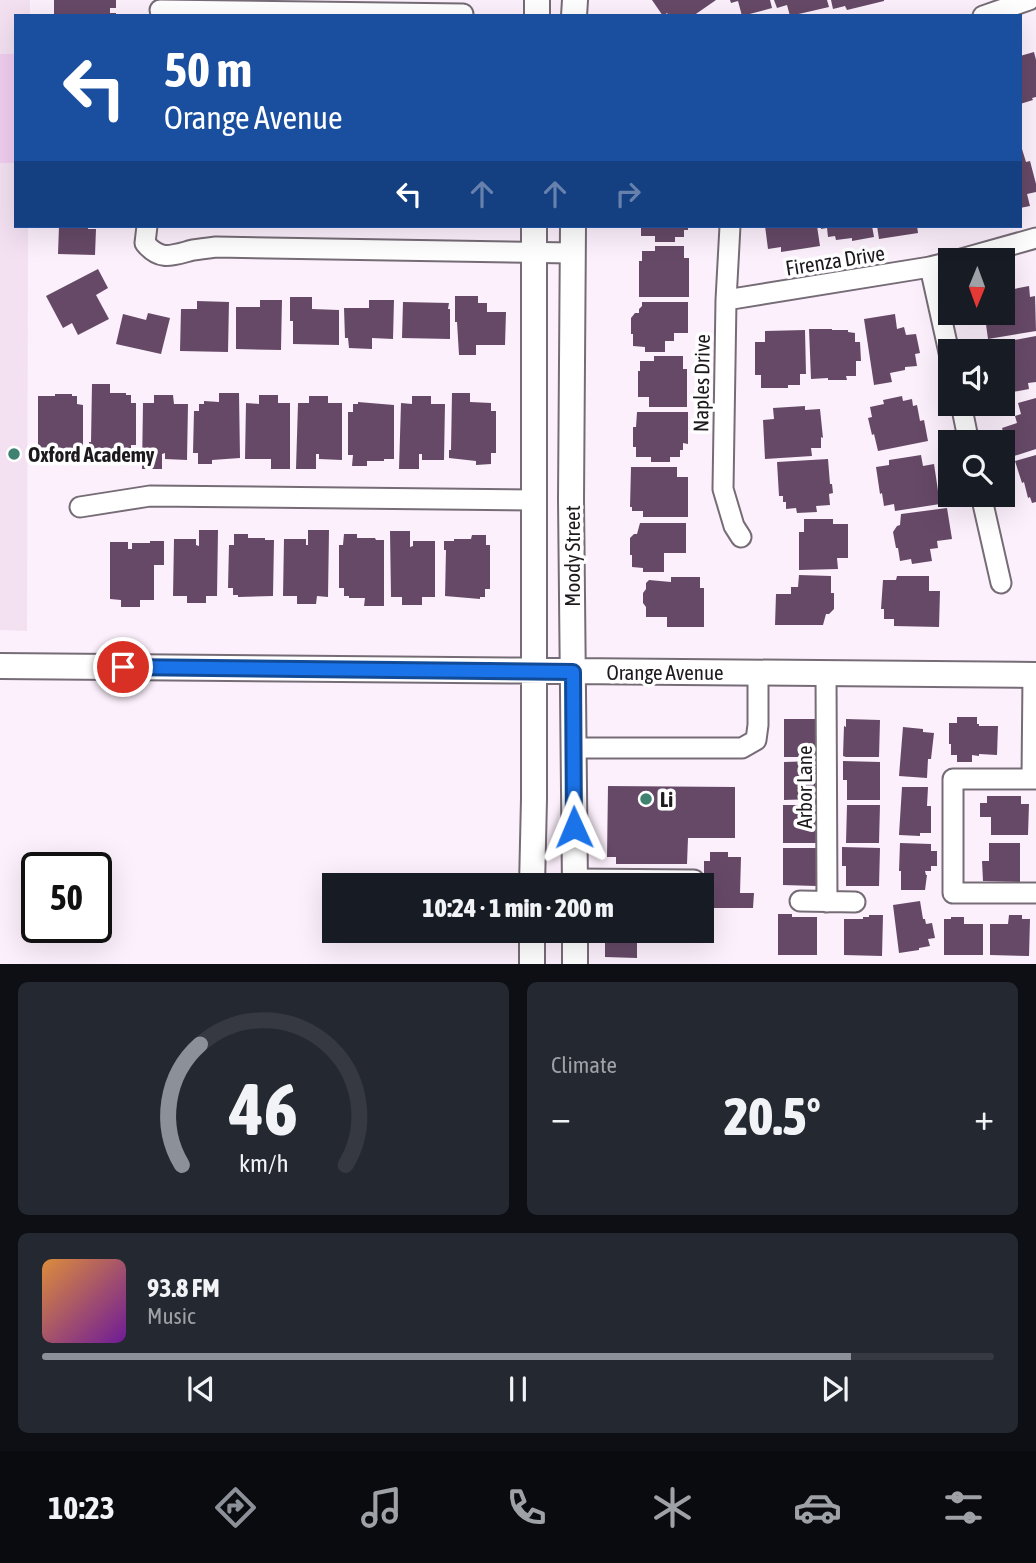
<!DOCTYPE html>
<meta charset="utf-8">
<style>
:root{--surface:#171b24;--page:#242831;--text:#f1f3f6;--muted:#9ea1a6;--line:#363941;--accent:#8c9099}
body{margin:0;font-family:"Asap Condensed",sans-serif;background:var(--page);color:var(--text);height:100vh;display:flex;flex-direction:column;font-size:26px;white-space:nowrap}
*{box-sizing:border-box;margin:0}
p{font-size:23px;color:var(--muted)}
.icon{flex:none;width:38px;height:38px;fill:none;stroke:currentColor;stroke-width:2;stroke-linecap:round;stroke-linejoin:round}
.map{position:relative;height:964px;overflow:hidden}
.side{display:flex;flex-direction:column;gap:18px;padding:18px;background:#0d0f14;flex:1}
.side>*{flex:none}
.hud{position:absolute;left:14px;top:14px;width:1008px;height:214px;border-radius:0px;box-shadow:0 7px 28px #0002;background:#1a4fa0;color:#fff;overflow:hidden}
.needle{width:46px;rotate:181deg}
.controls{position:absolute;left:938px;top:248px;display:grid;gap:14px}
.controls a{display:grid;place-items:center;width:77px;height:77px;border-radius:0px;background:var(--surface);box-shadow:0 7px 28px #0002;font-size:35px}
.speed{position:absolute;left:21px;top:852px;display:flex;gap:14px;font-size:35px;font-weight:700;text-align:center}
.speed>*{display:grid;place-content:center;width:91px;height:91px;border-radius:50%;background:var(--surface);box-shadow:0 7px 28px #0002;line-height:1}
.speed .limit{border:4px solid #111;border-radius:10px;background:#fff;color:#111}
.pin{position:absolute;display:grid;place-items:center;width:60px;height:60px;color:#fff;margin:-30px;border:4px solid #fff;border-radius:50%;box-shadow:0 2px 7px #0007}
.me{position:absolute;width:77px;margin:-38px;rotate:359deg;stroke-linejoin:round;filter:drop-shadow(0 0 5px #0008)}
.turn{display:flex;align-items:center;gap:24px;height:147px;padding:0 35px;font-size:32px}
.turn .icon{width:91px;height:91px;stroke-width:2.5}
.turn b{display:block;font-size:49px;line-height:60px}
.lanes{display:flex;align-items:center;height:66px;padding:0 35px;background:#0003;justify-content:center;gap:35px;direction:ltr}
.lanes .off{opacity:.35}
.big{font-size:52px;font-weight:800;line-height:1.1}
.side .card{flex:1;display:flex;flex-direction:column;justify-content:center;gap:10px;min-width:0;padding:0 24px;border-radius:10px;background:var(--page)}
.side .dial{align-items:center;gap:0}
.dial svg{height:182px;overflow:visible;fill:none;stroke:var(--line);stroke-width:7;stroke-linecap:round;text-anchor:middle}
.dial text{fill:var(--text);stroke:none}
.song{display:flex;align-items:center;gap:21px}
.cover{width:84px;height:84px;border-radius:10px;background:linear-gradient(135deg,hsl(30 70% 55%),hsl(280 70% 35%))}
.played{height:7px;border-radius:4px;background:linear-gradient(90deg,var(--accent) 85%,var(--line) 85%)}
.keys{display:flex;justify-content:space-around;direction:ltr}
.heat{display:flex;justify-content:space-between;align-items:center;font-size:38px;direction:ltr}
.side .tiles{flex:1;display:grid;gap:18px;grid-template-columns:1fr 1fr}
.card:last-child{grid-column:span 2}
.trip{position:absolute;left:322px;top:873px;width:392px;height:70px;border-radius:0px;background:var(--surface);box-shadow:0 7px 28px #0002;font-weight:800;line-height:70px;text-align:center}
.tab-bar{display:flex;height:112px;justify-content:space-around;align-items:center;background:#090b0e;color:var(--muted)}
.tab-bar .icon{width:49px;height:49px}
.tab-bar .current{color:var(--accent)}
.tab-bar b{font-size:32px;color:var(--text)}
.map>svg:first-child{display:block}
.built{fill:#f3e1f2}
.pitch{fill:#f0cdf0}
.building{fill:#664967}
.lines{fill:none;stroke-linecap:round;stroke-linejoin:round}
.minor-casing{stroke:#766c76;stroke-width:23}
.major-casing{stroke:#766c76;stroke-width:28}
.minor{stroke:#fff;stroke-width:19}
.major{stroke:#fff;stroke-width:24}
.route-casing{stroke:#114b97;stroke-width:18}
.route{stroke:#1a73e8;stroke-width:12}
.poi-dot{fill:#408272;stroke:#fff;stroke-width:2.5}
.labels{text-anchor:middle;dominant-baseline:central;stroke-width:7;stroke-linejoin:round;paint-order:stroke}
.street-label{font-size:21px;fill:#1d191d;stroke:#fff}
.poi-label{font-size:21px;font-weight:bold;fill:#1d191d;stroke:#fff;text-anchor:start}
</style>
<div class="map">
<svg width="1036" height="965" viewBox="0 0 1036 965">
<rect width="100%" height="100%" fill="#fcf0fc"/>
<path class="built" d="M0 0H30V16H16V226H28L27 631 0 630Z"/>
<path class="pitch" d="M0 54H16V163H0Z"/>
<path class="building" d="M54 0H116V8H110V13H116V16H54Z
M652 0H716L693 16H669L667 13 663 16Z
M730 0H770L772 8 742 16 738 1 731 3Z
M774 0H827L829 7 790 16 787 5 777 8Z
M831 0H884V1L847 10 845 6 833 9Z
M1034 52 1036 60V97L1032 98 1033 100 1020 104V56Z
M1022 149 1026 162 1030 161 1036 184V192L1027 194 1030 206 1020 208V150Z
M59 226H88V229H96L95 255 58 254Z
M641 226H688V230H684V237H675V242H655V236H641Z
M765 226H817L820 246 781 252V247L768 249Z
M821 226H872L874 237 852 241V238L836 240 835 236 828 237 827 228 821 229Z
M877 226H917L918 233 879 239Z
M655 246H684V258H689V297H639V261H642V251H655Z
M98 269 108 288 96 295 109 319 78 335 72 323 63 328 46 296Z
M1014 284V289L1029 286 1030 297 1035 296 1036 331 988 339 985 317H987L986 313H1003V286Z
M455 296H478V303H487V312H506L505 345H476V355H459L457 322H455Z
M290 297H312V309L339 310V345L293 344V321H290Z
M260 300H282L281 350 236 349V307H260Z
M369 300H394L393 339 372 338V349L349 348 348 338H345L344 308H369Z
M197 301 229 302 228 352 180 351 181 309H197Z
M403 302 449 303 448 309H450V339L402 338Z
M642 302H688V333H674V341H665V352H645V347L633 346V334H631V318L635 313H639V309L642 306Z
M148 313 170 318 161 354 116 344 123 314 146 320Z
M895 314 897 329 904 327 906 335 916 334 920 353 915 354 917 366 905 367V370L890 373 892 382 874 385 864 319Z
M809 329H832V330H848V332L855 333V342H860L861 361H856V376H846L847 380H828V378L811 379Z
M805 330 806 374H800V385H788V388H761V375H755V342H765V331Z
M1036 336V382L1028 383 1029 389 1003 394V352H988L987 345Z
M654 356H683V369H687V407H649V397H638V371H640V361H654Z
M92 384H110V393H126V395H131V403H136V445H131V457L117 456V452L89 450V442H91Z
M219 393H239L240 458 212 460V464H198V453H193L194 411H199V404H204V401L219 402Z
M452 393H470V402L491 403V411H496V453H491V464L476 465V461L449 458V450H451Z
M55 394H72V396H77V404L83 405V446H77V457H63V453H46V451H38V396H55Z
M154 395H173L174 404H188L187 460 165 459V453L162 454V469H142L143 403H154Z
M259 395H278V403H290V469H271V459H245L246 403 259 404Z
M309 396H328V403H342V460L319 459V454H316V469H296L298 403H309Z
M412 396H431V404H445L444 460H422V454H419V469H399L401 403 412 404Z
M902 396 903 401 912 399 913 406 917 405 920 421 924 420 928 441 878 451 874 434 872 435 868 418 872 417 870 407 884 404 883 400Z
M1036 398V449L1011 457 1002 428 1017 423 1015 416 1021 414 1018 403Z
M358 402 394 405V459H384V461H367V466H352L353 455H348V412H353V404H358Z
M805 406V410L820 409 823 438 821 437V448H811L812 456 765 459 763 420 774 419 773 408Z
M637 412H688V444L683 443V450H680V457H670V462H651V457H636V447H633V427H636Z
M921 455 923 466 934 464 940 504 895 511 894 504 884 506 882 493 880 494 876 467 889 465V460Z
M1036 455V502L1032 503 1030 497 1028 498 1024 482 1022 483 1015 461Z
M828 459 830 484H832L833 493 829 494 830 505 816 506 817 512 797 513 796 508 786 509V502H783V496H779L777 462Z
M631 467H677V477H688V517H643V511H632V507H630Z
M947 508 952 539 937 541 938 548 930 549 932 561 912 564 911 559 900 561 898 548H896L893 532 897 526 900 525 901 514Z
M804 519H833V524H848V558H837L838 569 799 570V532H804Z
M640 523H686V553H664V572H643V568L632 567V555H630V538L634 534H637Z
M199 530H218L217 596H206V603H187V596H173L174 539H196V545L199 546Z
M308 530H329L328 597 317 596 316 604H297V596H283L284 539H306V545H308Z
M390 531H410V547L413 546V541H435V597H422V605H402V597H391Z
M234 534H248V538H265V540H274L273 596 238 597V595H233V588H228L229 545H234Z
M344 534H357V538H375L376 540H384V606H364L365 598H349V596H344V588H339V545H343Z
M472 535H486V545H490V589H485V597H480V599L445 596 446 550H444V541H454V539H471Z
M150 541H164V565H154V600H140V607H121V600L110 599V542H128V549H132V543H150Z
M799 575 831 576V593H834V609L829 614H826L823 625H775L776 594H791V587H798Z
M897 576H929V591H940L939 627 894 626V619H884V609H881L883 580H896Z
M671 577H700V588H704V627H667V617H646V607L643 603V593L646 589V583L649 580 671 582Z
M957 717H977V724H979V726H998L997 755 979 754V756L972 755V762H957V755H951V744H949V723H957Z
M784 719H817L820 757H784Z
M846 719 880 720 879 757H846L843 756 844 726 846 727Z
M903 727 923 729V732L934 733 931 759H928L927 778 899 776Z
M817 761 816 799 784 800V762Z
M843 761 880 762V800H847V780H843Z
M608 786 735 787V838H688L687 864H616V857H607Z
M902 787H928L927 806H931V833H920V836L899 835Z
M987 796H1021V804H1029L1028 835H991V817H980V803H987Z
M783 805H816V825H820V843H783Z
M847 805H880L879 843H846Z
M900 843 931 844V851H937V866H931V871H925L926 875H927L925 890H901V871H899Z
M989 843H1020V882L983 881 982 861H989Z
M842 847 880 848 879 886H846V866H842Z
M783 848H816V886L783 885Z
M710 852H728V857H741L740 893H754L753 908H708L709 892 713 893V878H704V861H710Z
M920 901 923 919H925L926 924 932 923 935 938 928 939 930 946 919 948V950L899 953 893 905Z
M702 912 712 913V937L691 936 692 931H702Z
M778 914H792V917H817V955H778Z
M869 915H883L882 956 844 955V919H863V917H869Z
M1009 915H1022V919H1030L1029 956 990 955V924H1008Z
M951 917H964V924H983V955H944V919H951Z
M609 931H637V958L605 957V936H609Z"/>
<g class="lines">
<defs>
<path id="minor" d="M160 10 463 14
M983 16 1029 0
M147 226 145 243C160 262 173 255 193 250 200 249 208 248 216 247L573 253
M730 226 726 300 723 489 734 526 741 537
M954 261 1036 238
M930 267 950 357
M726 300 930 267 950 262
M961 404 969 443
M981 495 1001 583
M80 507 150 496 534 500
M826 672 827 902
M572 748H742L756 740 758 725V672
M1032 779 1033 675
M1036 779H953V893H1036
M575 879 694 880
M800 901 855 902"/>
<path id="major" d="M537 16V0
M574 16 575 0
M573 226 571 499 575 886
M0 666C345 669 691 672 1036 675
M532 886 534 799V226
M532 931V965
M575 931V965"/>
</defs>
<use href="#minor" class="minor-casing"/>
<use href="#major" class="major-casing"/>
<use href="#minor" class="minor"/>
<use href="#major" class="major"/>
</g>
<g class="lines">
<defs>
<path id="route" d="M123 667 573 672 574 827"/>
</defs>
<use href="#route" class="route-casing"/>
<use href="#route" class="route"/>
</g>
<g class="poi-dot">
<circle cx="14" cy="454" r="7"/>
<circle cx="646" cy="799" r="7"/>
</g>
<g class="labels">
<g class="street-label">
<text transform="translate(835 260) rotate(-9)">Firenza Drive</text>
<text transform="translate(701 383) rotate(-89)">Naples Drive</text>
<text transform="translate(572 556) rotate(-90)">Moody Street</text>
<text x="665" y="672">Orange Avenue</text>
<text transform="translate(804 787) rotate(-90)">Arbor Lane</text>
</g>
<g class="poi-label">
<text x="28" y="454">Oxford Academy</text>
<text x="660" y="799">Li</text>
</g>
</g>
</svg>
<div class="controls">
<a><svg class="needle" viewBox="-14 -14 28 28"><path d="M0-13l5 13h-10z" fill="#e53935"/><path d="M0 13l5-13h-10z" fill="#9ea1a6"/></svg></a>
<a><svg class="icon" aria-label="sound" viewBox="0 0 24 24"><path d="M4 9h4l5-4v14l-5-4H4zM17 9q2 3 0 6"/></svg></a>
<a><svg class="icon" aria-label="search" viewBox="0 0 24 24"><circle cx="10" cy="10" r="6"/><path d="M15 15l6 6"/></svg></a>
</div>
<div class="speed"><div class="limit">50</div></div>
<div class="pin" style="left:123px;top:667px;background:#d93025"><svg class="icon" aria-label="arrive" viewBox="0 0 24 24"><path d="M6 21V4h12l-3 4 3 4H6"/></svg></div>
<svg class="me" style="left:574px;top:827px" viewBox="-20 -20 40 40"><path d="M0-17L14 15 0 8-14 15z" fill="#1a73e8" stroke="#fff" stroke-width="4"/></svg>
<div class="trip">10:24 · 1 min · 200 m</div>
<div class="hud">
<div class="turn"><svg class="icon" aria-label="left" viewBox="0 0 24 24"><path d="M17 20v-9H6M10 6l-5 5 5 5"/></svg><div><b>50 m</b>Orange Avenue</div></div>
<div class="lanes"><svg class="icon" aria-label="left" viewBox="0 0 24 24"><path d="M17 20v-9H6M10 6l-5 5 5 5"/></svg><svg class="icon off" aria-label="ahead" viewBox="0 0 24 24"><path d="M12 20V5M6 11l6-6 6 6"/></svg><svg class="icon off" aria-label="ahead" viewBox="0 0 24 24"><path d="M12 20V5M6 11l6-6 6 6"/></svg><svg class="icon off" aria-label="right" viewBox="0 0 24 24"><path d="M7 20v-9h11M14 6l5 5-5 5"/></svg></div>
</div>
</div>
<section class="side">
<div class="tiles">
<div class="card dial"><svg viewBox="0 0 100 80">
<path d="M14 69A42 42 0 1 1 86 69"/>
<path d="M14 69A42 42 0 0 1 22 16" stroke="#8c9099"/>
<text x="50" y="56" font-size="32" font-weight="700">46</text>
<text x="50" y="72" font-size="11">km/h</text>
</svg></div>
<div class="card"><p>Climate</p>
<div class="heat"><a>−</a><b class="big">20.5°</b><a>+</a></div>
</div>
<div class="card">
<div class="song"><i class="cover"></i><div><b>93.8 FM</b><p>Music</p></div></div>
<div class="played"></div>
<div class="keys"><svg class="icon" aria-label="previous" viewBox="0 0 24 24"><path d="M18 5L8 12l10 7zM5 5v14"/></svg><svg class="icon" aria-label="pause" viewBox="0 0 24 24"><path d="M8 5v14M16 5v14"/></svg><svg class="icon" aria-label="next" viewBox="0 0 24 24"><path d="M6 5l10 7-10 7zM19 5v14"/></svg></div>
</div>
</div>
</section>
<nav class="tab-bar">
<b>10:23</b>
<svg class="icon current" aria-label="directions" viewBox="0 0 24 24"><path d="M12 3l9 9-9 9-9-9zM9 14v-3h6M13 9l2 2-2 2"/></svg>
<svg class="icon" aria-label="music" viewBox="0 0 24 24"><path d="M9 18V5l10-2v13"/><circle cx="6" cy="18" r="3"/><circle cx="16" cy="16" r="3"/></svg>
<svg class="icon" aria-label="phone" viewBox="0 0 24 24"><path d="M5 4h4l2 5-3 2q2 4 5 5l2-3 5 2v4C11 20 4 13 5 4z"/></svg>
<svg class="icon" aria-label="climate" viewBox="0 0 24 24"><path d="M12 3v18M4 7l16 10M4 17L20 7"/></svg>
<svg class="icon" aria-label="car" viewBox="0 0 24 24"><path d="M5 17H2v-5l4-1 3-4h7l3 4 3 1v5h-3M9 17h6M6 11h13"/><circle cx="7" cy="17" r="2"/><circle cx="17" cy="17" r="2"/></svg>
<svg class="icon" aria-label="filters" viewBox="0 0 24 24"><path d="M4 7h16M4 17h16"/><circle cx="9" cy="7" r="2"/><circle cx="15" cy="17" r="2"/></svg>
</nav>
